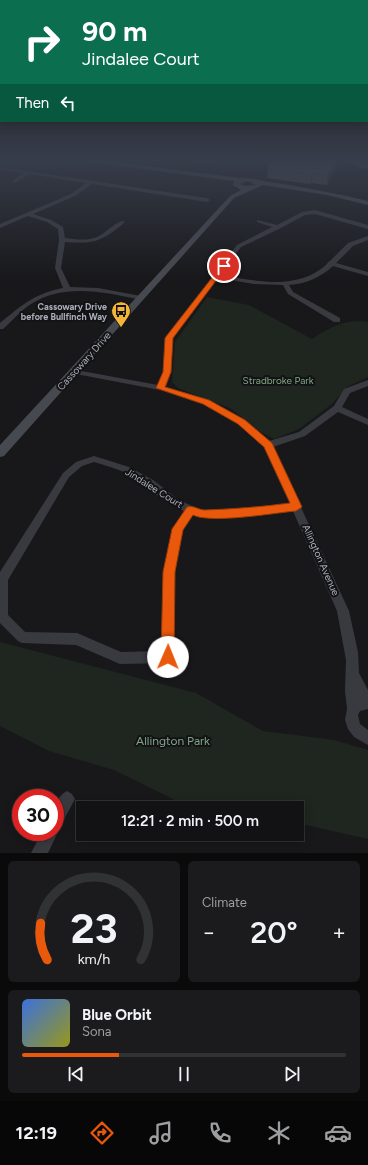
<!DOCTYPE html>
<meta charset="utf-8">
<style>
:root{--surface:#121214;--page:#1b1b1d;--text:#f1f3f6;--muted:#9c9ea0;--line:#313234;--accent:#ea580c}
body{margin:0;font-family:Figtree,sans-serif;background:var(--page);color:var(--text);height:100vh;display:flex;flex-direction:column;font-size:15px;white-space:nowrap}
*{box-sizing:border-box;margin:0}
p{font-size:13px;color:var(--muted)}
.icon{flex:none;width:22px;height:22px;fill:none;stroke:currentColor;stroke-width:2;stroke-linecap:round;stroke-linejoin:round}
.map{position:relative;height:853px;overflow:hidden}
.drawer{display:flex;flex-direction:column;gap:8px;padding:8px;background:#0a0a0b;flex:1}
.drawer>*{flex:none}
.guide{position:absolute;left:0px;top:0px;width:368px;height:122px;box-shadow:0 2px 10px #0003,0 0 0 1px var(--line);background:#0b6e4f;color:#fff;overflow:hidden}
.speed{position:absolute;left:12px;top:789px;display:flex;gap:8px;font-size:20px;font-weight:700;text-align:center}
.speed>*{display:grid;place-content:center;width:52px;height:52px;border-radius:50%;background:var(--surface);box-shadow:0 2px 10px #0003,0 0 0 1px var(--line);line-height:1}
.speed .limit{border:6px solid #d22;background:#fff;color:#111}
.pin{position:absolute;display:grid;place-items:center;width:34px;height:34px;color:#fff;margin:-17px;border:2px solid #fff;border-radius:50%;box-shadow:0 1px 4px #0007}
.me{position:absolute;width:44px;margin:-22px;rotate:1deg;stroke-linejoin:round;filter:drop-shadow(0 0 3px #0008)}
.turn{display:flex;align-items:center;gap:14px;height:84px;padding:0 16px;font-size:18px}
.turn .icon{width:52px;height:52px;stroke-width:2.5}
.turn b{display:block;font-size:28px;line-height:34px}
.then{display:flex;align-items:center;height:38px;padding:0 16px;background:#0003;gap:8px;font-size:15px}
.big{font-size:30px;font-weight:600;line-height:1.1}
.drawer .tile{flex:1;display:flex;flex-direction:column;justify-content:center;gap:6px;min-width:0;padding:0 14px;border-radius:6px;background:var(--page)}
.drawer .dial{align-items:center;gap:0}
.dial svg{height:104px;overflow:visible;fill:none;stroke:var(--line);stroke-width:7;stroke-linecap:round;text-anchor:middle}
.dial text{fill:var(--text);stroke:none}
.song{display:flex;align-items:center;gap:12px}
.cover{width:48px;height:48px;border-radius:6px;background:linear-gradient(135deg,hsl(220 70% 55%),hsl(60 70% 35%))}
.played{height:4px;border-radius:2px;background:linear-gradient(90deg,var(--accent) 30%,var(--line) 30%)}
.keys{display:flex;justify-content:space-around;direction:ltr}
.heat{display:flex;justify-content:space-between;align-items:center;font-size:22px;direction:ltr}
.drawer .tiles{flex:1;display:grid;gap:8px;grid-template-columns:1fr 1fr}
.tile:last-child{grid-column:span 2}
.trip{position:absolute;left:76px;top:801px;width:228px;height:40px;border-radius:0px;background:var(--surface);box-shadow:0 2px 10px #0003,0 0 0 1px var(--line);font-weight:600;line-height:40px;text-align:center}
.tab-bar{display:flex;height:64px;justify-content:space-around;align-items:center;background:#070708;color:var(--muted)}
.tab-bar .icon{width:28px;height:28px}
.tab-bar .selected{color:var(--accent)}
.tab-bar b{font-size:18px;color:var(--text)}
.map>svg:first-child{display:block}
.green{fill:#1e261f}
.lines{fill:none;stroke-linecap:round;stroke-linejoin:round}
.street{fill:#393a40;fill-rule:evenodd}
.secondary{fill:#474950;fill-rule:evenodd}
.wall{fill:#494b50}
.shaded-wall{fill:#313236}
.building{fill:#54555b;stroke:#62636a}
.route{fill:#ea580c;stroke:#983908}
.labels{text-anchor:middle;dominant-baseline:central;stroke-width:4;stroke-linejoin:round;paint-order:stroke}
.far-poi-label{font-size:9px;font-weight:bold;fill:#abafba;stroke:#131316;text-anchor:end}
.street-label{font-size:10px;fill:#abafba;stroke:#131316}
.park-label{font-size:10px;fill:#81a584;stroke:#131316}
.near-park-label{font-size:12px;fill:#81a584;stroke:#131316}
</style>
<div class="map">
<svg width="368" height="853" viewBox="0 0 368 853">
<rect width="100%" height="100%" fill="#18181b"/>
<path class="green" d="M207 297 249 305 312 339C328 328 348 318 368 322V377L347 387 332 404 299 429 274 439 259 431 230 408 178 388 172 382 175 342Z
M0 642 196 693 263 731 334 740 368 750V839L297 823V808H219L177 801 114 770 49 751 0 726Z"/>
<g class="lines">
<path class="street" d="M187 160H197L218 163 216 164Z
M0 167 207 198 210 200 207 202 92 184 75 196 33 214 51 220 63 227 65 238C74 239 85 241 94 238 104 236 116 220 124 221V223C101 242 94 244 65 242L61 268 70 287 98 288 141 296 144 298 141 300C104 292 65 283 31 304 20 311 12 321 3 329H0V323C21 306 35 293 63 288L55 268 59 240 58 229 47 222 28 216 0 228V224L71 194 86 183 29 174 15 183 13 182V180L24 173 0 169Z
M315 210 368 225V229L315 214 305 215 281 228 241 247 220 275C257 281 298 291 327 264L328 262 330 261 348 243 368 236V240L353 246 336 263 368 272V276L333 266C321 277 306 284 289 285L293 292 340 318V322H334L288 294 283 285 254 284 218 278 173 338 171 372 166 387 209 400 244 420 269 441 299 432 334 406 344 389 368 380V386L350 393 342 407 368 419V425L338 412 305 436 273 447 349 611 358 652 359 673 368 690V709L360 711 358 715 360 724 368 730V745L354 737 348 729 345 720 347 709 345 691 346 660 337 611 293 511 249 517 200 518 193 515 183 530 175 571 174 657 172 661 168 663 120 664 76 645 22 643 18 641 0 623V572L63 473 76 462 94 456 129 467 153 480 179 500 201 510 249 509 290 504 264 447 238 424 203 404 160 390 76 374 72 372 76 370 158 385 163 372 166 336 237 245 272 227 257 222V220L277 225 302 212ZM94 462C104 465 115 468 124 472 145 484 162 502 184 511L173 529 163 571 162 651 121 652 77 633 25 632 8 615V580L69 477 82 466Z
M67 791 72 794 75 799 60 827 57 829 58 832 48 853H31L42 832H55C55 818 52 798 67 791Z"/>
<path class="secondary" d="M86 160H100L240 178C251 177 259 181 270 182 303 187 335 193 368 201V205L327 195 263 185 234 198 4 456 0 457V445L230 196 241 190 233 185 234 181 89 162ZM248 181 256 185 246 186 239 184Z"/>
</g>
<path class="wall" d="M345 160H368V169L360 168 357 166V164L344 163Z
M268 167 336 168 327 185 311 183 310 184 267 178Z"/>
<path class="shaded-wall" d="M337 160H338L336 168 327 185 328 173Z
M313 171 311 183 310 184 312 173Z"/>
<path class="building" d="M274 160H337L328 173 313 171 312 173 268 167Z"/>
<linearGradient id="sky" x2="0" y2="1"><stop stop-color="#0d0d0f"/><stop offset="0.57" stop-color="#373d4a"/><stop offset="1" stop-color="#373d4a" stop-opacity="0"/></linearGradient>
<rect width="368" height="279" fill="url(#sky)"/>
<path class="route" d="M222 265 227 266 173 338 171 372 165 387 209 400 245 420 272 443 302 507 296 511C274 513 211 524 193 515L183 530 175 572 174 657 172 661 168 663 163 661 161 657 163 572 172 529 187 507C194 505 198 510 205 510 233 509 261 507 290 503L264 447 238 424 203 404 156 388 163 372 165 338Z"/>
<defs>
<symbol id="bus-pin" viewBox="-11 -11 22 30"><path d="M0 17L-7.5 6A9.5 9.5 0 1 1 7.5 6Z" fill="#f4b437" stroke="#131316"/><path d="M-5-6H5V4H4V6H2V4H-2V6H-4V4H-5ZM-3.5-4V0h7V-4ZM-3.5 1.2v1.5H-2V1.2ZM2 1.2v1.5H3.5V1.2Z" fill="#111"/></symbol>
</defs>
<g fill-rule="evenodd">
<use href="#bus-pin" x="110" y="300" width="22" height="30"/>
</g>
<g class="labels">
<g class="far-poi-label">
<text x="107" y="306">Cassowary Drive<tspan x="107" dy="10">before Bullfinch Way</tspan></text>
</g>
<g class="street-label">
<text transform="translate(84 361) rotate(-48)">Cassowary Drive</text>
<text transform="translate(154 488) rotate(32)">Jindalee Court</text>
<text transform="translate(321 560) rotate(66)">Allington Avenue</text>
</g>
<g class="park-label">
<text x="278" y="380">Stradbroke Park</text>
</g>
<g class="near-park-label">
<text x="173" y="741">Allington Park</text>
</g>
</g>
</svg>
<div class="speed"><div class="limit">30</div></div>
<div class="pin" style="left:224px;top:266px;background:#d93025"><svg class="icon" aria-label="arrive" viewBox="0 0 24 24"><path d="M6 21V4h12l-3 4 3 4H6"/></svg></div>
<svg class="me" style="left:168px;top:657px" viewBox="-20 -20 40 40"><circle r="19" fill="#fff"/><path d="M0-13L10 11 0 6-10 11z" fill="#ea580c"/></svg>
<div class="trip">12:21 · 2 min · 500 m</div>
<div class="guide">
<div class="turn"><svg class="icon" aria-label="right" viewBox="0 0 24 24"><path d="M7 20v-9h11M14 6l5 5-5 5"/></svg><div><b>90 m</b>Jindalee Court</div></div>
<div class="then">Then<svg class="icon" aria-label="left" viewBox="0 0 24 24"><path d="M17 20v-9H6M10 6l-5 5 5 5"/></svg></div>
</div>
</div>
<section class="drawer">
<div class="tiles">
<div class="tile dial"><svg viewBox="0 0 100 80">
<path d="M14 69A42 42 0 1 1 86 69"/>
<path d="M14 69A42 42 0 0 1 9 41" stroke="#ea580c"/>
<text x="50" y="56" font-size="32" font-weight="700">23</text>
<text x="50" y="72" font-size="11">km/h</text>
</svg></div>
<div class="tile"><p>Climate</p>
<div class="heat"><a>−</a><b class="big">20°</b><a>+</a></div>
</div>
<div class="tile">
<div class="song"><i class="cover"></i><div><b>Blue Orbit</b><p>Sona</p></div></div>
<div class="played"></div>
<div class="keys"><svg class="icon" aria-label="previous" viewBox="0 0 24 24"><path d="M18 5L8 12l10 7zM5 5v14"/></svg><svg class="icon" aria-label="pause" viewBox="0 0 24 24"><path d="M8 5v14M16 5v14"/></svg><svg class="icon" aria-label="next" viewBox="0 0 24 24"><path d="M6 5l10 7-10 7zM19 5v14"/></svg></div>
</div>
</div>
</section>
<nav class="tab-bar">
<b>12:19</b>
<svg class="icon selected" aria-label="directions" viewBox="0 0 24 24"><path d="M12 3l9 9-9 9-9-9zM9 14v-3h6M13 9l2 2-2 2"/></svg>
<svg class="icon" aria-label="music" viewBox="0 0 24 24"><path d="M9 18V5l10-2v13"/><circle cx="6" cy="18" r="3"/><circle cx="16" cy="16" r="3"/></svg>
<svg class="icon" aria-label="phone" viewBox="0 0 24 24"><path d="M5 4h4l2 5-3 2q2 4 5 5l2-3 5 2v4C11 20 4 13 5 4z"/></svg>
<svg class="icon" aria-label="climate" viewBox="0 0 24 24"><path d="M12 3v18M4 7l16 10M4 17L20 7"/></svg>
<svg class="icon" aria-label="car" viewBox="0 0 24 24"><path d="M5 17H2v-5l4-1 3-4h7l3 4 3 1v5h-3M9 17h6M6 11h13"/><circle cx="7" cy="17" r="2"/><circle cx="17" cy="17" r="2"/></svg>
</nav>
